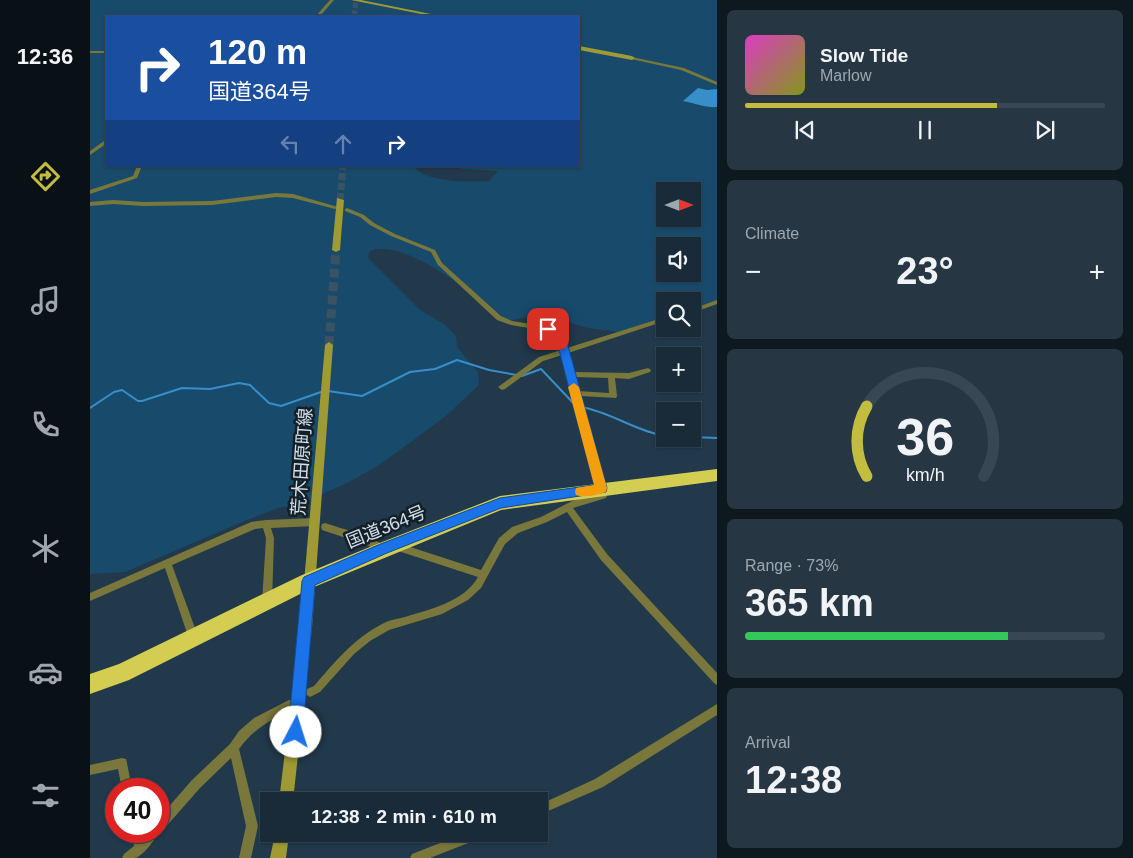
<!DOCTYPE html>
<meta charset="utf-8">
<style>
:root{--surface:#192b38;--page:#263743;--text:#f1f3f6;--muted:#9fa7ae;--line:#374753;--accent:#c3bd3f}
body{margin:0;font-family:Helvetica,"Noto Sans JP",sans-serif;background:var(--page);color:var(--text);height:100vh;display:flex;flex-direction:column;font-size:19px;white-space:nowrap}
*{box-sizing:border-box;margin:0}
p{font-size:16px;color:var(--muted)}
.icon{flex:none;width:28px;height:28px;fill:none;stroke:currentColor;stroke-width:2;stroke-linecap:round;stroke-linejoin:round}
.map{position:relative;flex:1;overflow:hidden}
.side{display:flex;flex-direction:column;gap:10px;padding:10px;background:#0e181f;width:416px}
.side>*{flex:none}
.guide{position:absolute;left:15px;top:15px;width:475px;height:152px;border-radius:0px;box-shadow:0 1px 4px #0004,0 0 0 1px var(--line);background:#1a4fa0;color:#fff;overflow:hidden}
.needle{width:32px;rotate:90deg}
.fabs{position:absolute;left:566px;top:182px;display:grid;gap:10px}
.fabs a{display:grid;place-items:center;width:45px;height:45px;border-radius:0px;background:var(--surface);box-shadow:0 1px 4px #0004,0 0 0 1px var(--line);font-size:25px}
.speed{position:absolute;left:15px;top:778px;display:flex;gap:10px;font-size:25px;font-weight:700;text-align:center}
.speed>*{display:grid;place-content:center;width:65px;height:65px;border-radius:50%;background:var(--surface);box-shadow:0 1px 4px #0004,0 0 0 1px var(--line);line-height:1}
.speed .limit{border:8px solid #d22;background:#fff;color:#111}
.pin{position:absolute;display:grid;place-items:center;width:42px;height:42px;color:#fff;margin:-21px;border-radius:10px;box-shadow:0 2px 8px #0006}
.me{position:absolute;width:55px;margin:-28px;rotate:5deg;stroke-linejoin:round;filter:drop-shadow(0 0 4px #0008)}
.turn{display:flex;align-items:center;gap:18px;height:105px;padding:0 20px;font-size:22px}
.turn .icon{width:65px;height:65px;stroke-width:2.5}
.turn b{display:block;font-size:35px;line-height:42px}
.lanes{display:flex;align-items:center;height:48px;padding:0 20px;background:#0003;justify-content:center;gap:25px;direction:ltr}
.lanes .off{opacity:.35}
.big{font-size:38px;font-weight:600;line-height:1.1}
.side .card{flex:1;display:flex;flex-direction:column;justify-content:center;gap:8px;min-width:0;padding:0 18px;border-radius:8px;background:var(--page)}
.side .dial{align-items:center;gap:0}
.dial svg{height:130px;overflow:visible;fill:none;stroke:var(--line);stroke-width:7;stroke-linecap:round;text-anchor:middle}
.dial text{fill:var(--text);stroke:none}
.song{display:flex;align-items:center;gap:15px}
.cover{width:60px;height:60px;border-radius:8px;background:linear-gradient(135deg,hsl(310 70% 55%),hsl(70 70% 35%))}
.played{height:5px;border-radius:2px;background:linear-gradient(90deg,var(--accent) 70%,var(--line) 70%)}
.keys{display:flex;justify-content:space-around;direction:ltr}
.heat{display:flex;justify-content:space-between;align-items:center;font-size:28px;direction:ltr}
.charge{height:8px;border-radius:4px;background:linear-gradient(90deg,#34c759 73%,var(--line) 0)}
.trip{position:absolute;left:170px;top:792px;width:288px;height:50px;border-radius:0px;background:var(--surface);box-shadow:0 1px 4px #0004,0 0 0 1px var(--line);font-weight:600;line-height:50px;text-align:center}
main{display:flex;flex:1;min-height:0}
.tab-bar{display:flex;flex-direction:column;width:90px;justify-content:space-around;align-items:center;background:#0a1116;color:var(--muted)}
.tab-bar .icon{width:35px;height:35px}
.tab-bar .on{color:var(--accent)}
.tab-bar b{font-size:22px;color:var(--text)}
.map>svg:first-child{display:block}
.green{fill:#184a6c;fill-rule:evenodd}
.water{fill:#378ec9}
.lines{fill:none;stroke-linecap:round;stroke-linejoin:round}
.stream{stroke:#378ec9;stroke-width:2}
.secondary-tunnel-far2{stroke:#3b5263;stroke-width:5.5;stroke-dasharray:5.5 2.5;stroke-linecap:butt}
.secondary-tunnel-far1{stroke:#3b5263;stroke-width:7;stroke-dasharray:7 3;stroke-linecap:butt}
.secondary-tunnel{stroke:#3b5263;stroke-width:9;stroke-dasharray:9 4.5;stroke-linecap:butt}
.street{fill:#79773b;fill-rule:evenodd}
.secondary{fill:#9f9a33;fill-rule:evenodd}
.highway{fill:#d3ce51;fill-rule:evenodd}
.route{fill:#1a73e8;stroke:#114b97}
.slow{fill:#f59e0b}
.labels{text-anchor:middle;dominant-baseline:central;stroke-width:5;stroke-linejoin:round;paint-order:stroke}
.street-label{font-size:18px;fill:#d1e0eb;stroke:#141f27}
</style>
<main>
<nav class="tab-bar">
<b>12:36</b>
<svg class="icon on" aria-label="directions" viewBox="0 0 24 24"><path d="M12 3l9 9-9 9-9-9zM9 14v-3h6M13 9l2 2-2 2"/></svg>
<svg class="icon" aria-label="music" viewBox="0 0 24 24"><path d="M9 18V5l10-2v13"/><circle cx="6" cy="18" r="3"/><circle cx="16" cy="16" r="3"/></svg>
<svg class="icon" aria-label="phone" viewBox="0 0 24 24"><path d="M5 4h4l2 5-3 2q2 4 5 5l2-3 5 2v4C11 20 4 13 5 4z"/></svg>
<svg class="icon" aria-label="climate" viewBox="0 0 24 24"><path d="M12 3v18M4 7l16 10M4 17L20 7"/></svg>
<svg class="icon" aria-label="car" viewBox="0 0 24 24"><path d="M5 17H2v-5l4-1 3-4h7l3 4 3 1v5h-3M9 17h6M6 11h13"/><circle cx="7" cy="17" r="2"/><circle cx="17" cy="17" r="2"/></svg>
<svg class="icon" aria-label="filters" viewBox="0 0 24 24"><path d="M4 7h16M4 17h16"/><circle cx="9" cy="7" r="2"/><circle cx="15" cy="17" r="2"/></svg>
</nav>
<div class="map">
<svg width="627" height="858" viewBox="0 0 627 858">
<rect width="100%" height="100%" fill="#21394b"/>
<path class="green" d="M0 0H627V300L603 309 602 301H575V317L529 332 498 328 474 321 469 326 459 316H440L419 321C394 302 310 233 279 252L278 258 330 310 354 324 366 336 367 347 388 372 389 385 357 415 321 442 286 467 259 482 213 503 188 508 152 522 35 572 0 574ZM16 16H489V166H364L373 169 408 171 399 181C380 182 336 183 323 166H16ZM575 191H602V219H575ZM575 246H602V274H575Z"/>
<path class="water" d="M608 88 617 90 627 89V107C616 108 604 103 593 101Z"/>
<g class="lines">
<path class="stream" d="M238 391 272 396 320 372 345 369 367 360 399 370 432 376 451 369 487 407
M491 407C521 412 545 431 575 436
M0 408 24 392 32 390 48 401H52L92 388 120 389 149 383 160 385 179 403 191 406 231 392
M602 437 627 438"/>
<path class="secondary-tunnel-far2" d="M264 16 266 0"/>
<path class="secondary-tunnel-far1" d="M250 200 253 166"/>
<path class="secondary-tunnel" d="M239 345 246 250"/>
<path class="street" d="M240 0H244L230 16H226Z
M0 51H16V53H0Z
M542 57 594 68 627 82V85L591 70 541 59 540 58Z
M14 141H16V144L0 155V151Z
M47 166H52L47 178 0 194V190L43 176Z
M186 193 203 194 248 207 245 209 203 198 186 197 122 205 53 206 23 204 0 206V202L23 200 53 202 122 201Z
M257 208 274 215 284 223 305 234 345 250 352 263 411 316 422 321 460 327 471 335 477 348 575 317V321L478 353 483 372 539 373 558 368 561 370 560 372 539 379 525 378 527 396 526 398 490 396 517 496 516 498 483 508 517 554 627 673V685L624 683 511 560 477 512 457 522 428 533 415 544 391 588 378 600 352 614 299 630 280 641 264 654 230 692 220 697 217 695 215 692 217 689 224 686C245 662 263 639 292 624 299 620 307 619 315 617 340 609 374 602 388 577L302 549 301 546 302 543 305 542 391 570 409 538 422 527 451 517 482 501 508 494 472 355 453 361 415 389 412 390 408 387 449 357 471 350 466 338 456 331 421 325 407 320 348 265 341 252 301 236 280 225 270 217 255 211V209ZM485 377 518 378 519 393 488 391Z
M627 300V304L602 313V309Z
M225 518 228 519 229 522 228 525 225 526 181 528 184 538 182 602 180 605 177 606 174 605 172 602 176 538 173 528 165 529 82 565 109 639 107 642 104 644 101 642 99 639 75 568 0 601V593L161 522 176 520Z
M235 523C249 528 290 538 297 549L296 552 293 553 277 545 232 530 231 527 232 524Z
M199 700 203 701 204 705 203 709C181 720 164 728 149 749L168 826 161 858H149L156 826 141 758 110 788 73 830 69 831C66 839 52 857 45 858 41 858 36 858 32 858L34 854 44 846 41 831H53V835L57 831H69V818L102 780 140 744 149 731 164 718Z
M627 704V715L513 787 449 815V805L505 779Z
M32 758 36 759 37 763 42 789H32L28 769 0 775V765Z
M373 834H393L391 838 340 858H320L322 854Z"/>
<path class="secondary" d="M261 0H271L351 16H341Z
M489 46 542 56 545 58 542 60 489 50Z
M247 198 254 200 250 250 246 252 242 250Z
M239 342 243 345 222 627 203 801H189L210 627 235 345Z
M185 834H199L196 858H180Z"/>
<path class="highway" d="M627 469V481L411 510 224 587 39 680 0 694V674L29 664 212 575 287 544 410 496Z"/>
</g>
<path class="route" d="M458 326 472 334 478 346 517 488 516 492 411 508 297 553 225 585 213 732 211 737 206 739 200 737 198 732 212 581 214 577 288 545 410 498 504 485 468 346 465 339 453 329Z"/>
<path class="slow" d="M484 383 489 387 517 488 516 492C507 495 495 498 486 495L485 492 486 488 504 485 478 387Z"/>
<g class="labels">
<g class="street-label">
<text transform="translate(212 462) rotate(-86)">荒木田原町線</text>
<text transform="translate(296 527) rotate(-22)">国道364号</text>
</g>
</g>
</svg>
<div class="fabs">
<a><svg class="needle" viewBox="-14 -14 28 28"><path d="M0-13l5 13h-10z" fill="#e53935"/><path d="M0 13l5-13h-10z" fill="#9fa7ae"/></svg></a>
<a><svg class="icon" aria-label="sound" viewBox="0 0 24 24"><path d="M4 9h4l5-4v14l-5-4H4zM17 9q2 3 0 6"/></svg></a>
<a><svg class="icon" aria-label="search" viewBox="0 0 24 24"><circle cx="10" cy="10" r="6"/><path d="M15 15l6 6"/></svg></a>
<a>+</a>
<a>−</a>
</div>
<div class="speed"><div class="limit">40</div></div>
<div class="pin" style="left:458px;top:329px;background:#d93025"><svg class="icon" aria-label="arrive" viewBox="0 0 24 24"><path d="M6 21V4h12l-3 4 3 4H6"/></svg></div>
<svg class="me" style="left:206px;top:732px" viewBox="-20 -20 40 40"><circle r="19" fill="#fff"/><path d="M0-13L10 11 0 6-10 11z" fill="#1a73e8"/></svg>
<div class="trip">12:38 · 2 min · 610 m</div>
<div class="guide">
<div class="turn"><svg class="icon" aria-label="right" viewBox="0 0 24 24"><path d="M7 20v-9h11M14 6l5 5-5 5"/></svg><div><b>120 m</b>国道364号</div></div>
<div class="lanes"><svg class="icon off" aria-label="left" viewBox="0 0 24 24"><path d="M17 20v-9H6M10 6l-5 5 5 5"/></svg><svg class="icon off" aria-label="ahead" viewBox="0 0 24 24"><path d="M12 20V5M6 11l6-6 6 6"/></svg><svg class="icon" aria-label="right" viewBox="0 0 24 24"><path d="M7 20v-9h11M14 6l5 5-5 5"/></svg></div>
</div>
</div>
<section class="side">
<div class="card">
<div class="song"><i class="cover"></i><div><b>Slow Tide</b><p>Marlow</p></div></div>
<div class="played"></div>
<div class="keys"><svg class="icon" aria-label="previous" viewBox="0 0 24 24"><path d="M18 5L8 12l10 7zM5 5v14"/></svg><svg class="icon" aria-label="pause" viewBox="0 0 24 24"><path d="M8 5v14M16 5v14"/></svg><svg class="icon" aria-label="next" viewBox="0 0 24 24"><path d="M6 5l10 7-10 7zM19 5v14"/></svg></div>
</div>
<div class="card"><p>Climate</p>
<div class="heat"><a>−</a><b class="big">23°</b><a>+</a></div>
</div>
<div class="card dial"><svg viewBox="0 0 100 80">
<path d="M14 69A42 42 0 1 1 86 69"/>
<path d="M14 69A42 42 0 0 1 14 26" stroke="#c3bd3f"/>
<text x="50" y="56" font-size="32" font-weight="700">36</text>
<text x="50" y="72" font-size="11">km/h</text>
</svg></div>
<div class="card"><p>Range · 73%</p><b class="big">365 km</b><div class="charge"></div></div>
<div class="card"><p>Arrival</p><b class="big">12:38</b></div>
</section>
</main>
